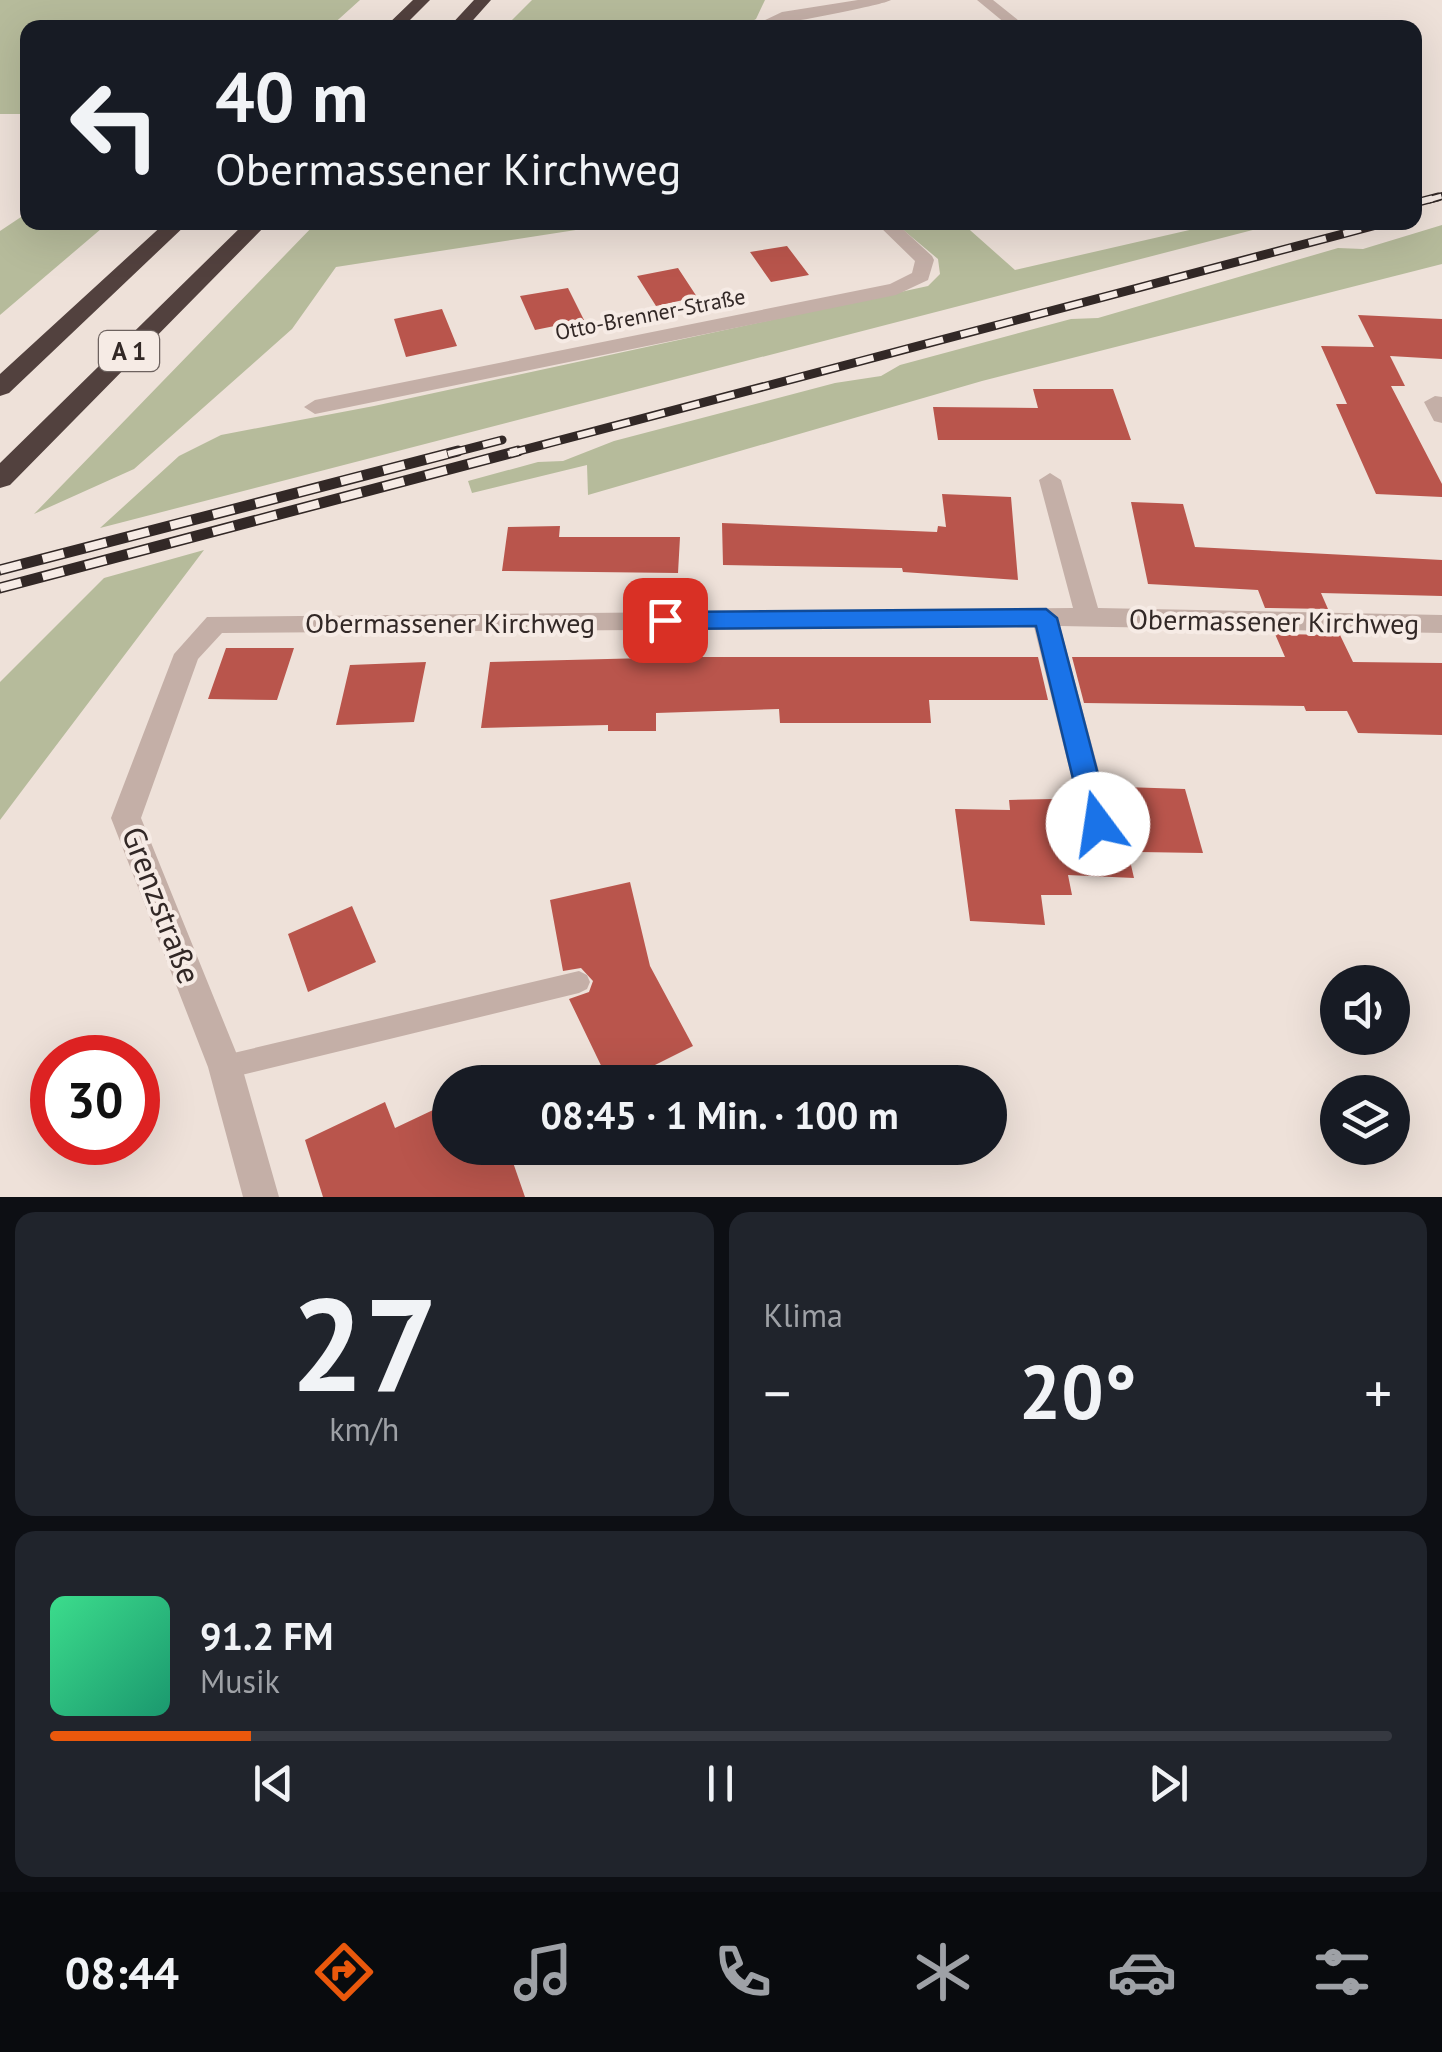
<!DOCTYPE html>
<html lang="de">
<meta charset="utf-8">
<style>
:root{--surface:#171b24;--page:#20242c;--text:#f1f3f6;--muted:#9ea1a6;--line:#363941;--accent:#ea580c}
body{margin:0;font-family:"PT Sans",sans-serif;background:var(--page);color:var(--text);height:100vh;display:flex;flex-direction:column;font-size:38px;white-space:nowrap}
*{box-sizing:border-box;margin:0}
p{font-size:32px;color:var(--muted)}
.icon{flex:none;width:55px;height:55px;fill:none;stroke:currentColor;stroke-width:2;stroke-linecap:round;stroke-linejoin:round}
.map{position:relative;height:1197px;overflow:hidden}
.panel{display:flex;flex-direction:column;gap:15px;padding:15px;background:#0d0f14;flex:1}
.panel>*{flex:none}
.guide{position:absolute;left:20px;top:20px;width:1402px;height:210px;border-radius:20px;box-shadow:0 10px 40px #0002;background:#171b24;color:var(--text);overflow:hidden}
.fabs{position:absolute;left:1320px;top:965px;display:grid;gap:20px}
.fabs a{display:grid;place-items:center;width:90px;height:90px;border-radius:50%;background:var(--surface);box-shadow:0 10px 40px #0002;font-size:50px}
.speed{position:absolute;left:30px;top:1035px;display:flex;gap:20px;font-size:50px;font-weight:700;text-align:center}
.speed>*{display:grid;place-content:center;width:130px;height:130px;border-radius:50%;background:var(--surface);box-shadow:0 10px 40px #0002;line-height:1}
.speed .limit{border:15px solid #d22;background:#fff;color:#111}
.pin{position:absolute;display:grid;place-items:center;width:85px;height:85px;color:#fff;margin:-42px;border-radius:20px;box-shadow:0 5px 15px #0006}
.me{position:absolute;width:110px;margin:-55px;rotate:346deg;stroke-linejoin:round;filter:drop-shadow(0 0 8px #0008)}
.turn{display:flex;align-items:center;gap:35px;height:210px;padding:0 30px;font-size:45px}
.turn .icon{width:130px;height:130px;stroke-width:2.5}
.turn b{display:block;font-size:70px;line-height:85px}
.big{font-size:75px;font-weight:800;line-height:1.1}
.panel .tile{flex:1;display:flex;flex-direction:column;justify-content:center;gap:15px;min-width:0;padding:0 35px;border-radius:20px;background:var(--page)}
.panel .dial{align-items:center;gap:0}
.dial b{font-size:130px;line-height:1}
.song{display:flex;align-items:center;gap:30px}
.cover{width:120px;height:120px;border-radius:15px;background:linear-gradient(135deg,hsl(150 70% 55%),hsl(160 70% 35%))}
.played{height:10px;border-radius:5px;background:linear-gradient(90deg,var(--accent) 15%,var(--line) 15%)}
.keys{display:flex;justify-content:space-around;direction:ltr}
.heat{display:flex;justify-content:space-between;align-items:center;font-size:55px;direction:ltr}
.panel .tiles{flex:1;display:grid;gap:15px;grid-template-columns:1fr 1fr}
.tile:last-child{grid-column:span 2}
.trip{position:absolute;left:432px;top:1065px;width:575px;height:100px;border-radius:50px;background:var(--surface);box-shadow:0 10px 40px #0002;font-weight:800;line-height:100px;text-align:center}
.dock{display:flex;height:160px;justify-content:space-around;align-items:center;background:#090b0e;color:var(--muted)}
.dock .icon{width:70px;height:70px}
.dock .selected{color:var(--accent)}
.dock b{font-size:45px;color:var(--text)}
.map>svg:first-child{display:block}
.green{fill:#b6bb9b}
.building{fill:#b9554c}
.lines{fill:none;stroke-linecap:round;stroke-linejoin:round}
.service{fill:#c4afa7;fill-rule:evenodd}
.minor{fill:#c4afa7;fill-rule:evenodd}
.motorway{fill:#52413e;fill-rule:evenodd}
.rail-far2-casing{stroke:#322826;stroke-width:8}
.rail-far1-casing{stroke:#322826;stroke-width:9}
.rail-casing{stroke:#322826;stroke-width:11}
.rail-far2{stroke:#f6ebe5;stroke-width:5;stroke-dasharray:14;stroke-linecap:butt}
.rail-far1{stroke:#f6ebe5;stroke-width:6;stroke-dasharray:18;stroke-linecap:butt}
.rail{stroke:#f6ebe5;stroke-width:8;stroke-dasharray:22;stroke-linecap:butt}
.route{fill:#1a73e8;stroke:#114b97;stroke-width:2.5}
.labels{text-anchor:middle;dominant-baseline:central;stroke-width:8;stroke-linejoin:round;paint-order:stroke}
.far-street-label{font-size:22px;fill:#322826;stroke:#f6ebe5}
.shield{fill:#f6ebe5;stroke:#6d625f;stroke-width:2.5}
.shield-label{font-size:25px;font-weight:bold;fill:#322826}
.street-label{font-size:28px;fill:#322826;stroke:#f6ebe5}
.near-street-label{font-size:32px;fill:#322826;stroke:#f6ebe5}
</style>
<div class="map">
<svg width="1442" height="1197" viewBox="0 0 1442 1197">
<rect width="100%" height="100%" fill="#eee1d9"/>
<path class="green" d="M0 0H360L330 27 28 28 27 114H0Z
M532 0H765L756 19 742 27H505Z
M27 213 28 222 108 223 0 315V231Z
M317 222 621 223 336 267 292 329 134 469 34 514Z
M895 223H962L1015 270 1220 223H1280L100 528 179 456 221 435 374 406 928 286 940 274 938 259Z
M1442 225V264L982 381 588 495 587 465 472 493 468 481 538 462 563 461 614 441 835 383 881 376 900 365 1071 319 1098 318 1338 248 1363 249Z
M204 550 27 784 0 820V682L104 578Z"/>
<path class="building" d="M787 246 809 275 771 282 750 252Z
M678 268 697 297 656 306 637 276Z
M568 288 584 320 535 330 520 296Z
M442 309 457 346 406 357 394 319Z
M1358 315 1442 319V359L1390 356 1405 386H1391L1442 484V497L1376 494 1336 404H1347L1321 346 1374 347Z
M1033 389H1113L1131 440H938L933 407 1038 408Z
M942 494 1011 497 1018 580 903 572 902 568 723 565 722 523 937 532 938 526 946 527Z
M1131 502 1183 504 1195 547 1442 560V596L1321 593 1328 609 1265 608 1258 590 1148 584Z
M560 526 559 537H680L678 573 502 571 508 527Z
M1275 634 1340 635 1353 662 1442 663V735L1358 733 1347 711H1306L1304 706 1084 703 1072 657H1285Z
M226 648H294L277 700 208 699Z
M687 657H1038L1048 700H929L931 723H780L779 709 656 713V731H608V725L481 728 490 662Z
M426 662 414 722 336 725 350 665Z
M1124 787 1185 789 1203 853 1139 852Z
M1053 799 1061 839H1125L1134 878 1068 875 1072 895H1041L1045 925 970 921 955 809 1010 810 1009 800Z
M630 882 650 966 693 1046 621 1082H609L569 999 589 992 593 981 581 968 563 971 550 900Z
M352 906 376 962 308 992 288 934Z
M385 1102 395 1128 450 1102V1148H508L525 1197H323L305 1140Z"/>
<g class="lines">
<path class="service" d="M579 971 587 975 590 982 587 989 579 993 225 1079 217 1075 213 1067 217 1059 225 1055Z"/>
<path class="minor" d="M858 0H891C881 6 763 28 748 28L782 12Z
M977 0H993L1028 28H1011Z
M875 222H895L932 256 934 260 928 280 896 295 315 414 304 407 315 400 890 284 912 273 915 261Z
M1435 396 1442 397V423L1434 421 1424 402Z
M1050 473 1061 480 1098 608 1442 615V633L1060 626 1113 824 1108 833 1098 836 1088 833 1083 824 1034 627 222 633 198 659 141 818 242 1067 279 1197H243L208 1067 111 818 174 654 207 617 1073 608 1039 480Z"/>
<path class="motorway" d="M413 0H430L402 28H384Z
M474 0H491L466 28H448Z
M166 222H189L9 393 0 396V374Z
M246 222H269L10 485 0 488V463Z"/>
<defs>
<path id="rail-far2" d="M1428 200 1442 196"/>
<path id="rail-far1" d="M1415 203 1438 197
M448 454 502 440
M508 454 1388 222"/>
<path id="rail" d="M0 570 458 451
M0 588 518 451"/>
</defs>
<use href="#rail-far2" class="rail-far2-casing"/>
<use href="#rail-far1" class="rail-far1-casing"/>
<use href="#rail" class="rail-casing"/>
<use href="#rail-far2" class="rail-far2"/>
<use href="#rail-far1" class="rail-far1"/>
<use href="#rail" class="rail"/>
</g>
<path class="route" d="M1046 609 1057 618 1111 824 1107 832H1088L1084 824 1036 626 665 629 654 620 665 612Z"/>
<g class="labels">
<g class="far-street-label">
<text transform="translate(650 314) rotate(-11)">Otto-Brenner-Straße</text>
</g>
<rect class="shield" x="99" y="331" width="60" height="40" rx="8"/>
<g class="shield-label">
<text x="129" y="351">A 1</text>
</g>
<g class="street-label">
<text transform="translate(1274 621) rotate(1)">Obermassener Kirchweg</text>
<text x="450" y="622">Obermassener Kirchweg</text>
</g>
<g class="near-street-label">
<text transform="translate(162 905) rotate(69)">Grenzstraße</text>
</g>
</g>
</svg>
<div class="fabs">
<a><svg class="icon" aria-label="sound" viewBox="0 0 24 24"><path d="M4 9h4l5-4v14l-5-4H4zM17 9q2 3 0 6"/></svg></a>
<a><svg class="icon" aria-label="layers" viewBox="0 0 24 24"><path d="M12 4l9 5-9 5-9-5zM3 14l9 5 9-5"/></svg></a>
</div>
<div class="speed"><div class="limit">30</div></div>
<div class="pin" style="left:665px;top:620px;background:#d93025"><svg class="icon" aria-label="arrive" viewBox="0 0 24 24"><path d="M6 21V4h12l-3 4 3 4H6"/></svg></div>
<svg class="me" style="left:1098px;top:824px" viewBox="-20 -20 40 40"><circle r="19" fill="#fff"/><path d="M0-13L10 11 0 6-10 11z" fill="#1a73e8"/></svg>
<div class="trip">08:45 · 1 Min. · 100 m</div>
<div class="guide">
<div class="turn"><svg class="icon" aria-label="left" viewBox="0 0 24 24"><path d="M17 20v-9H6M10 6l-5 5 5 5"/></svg><div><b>40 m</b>Obermassener Kirchweg</div></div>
</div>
</div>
<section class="panel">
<div class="tiles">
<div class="tile dial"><b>27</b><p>km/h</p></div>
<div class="tile"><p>Klima</p>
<div class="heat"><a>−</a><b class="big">20°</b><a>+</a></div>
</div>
<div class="tile">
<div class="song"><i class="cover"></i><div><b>91.2 FM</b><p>Musik</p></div></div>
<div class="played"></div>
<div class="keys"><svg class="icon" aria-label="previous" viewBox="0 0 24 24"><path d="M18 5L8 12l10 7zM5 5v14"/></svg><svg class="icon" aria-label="pause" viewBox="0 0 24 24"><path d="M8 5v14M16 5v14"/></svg><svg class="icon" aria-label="next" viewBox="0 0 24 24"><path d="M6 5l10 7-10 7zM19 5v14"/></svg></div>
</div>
</div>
</section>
<nav class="dock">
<b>08:44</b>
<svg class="icon selected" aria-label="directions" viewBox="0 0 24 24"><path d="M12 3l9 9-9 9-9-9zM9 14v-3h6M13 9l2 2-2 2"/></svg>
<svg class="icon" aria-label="music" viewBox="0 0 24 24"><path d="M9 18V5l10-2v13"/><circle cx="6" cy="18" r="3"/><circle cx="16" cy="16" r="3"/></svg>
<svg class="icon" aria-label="phone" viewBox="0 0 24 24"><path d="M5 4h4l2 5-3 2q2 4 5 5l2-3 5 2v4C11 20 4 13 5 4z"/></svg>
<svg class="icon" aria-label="climate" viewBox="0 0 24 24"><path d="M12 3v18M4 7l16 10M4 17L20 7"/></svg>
<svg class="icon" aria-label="car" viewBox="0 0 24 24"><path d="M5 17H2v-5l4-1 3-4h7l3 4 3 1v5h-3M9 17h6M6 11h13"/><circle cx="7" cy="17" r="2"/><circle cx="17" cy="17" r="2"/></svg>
<svg class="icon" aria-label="filters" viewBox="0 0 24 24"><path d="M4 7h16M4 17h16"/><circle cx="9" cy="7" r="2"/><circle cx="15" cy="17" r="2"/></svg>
</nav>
